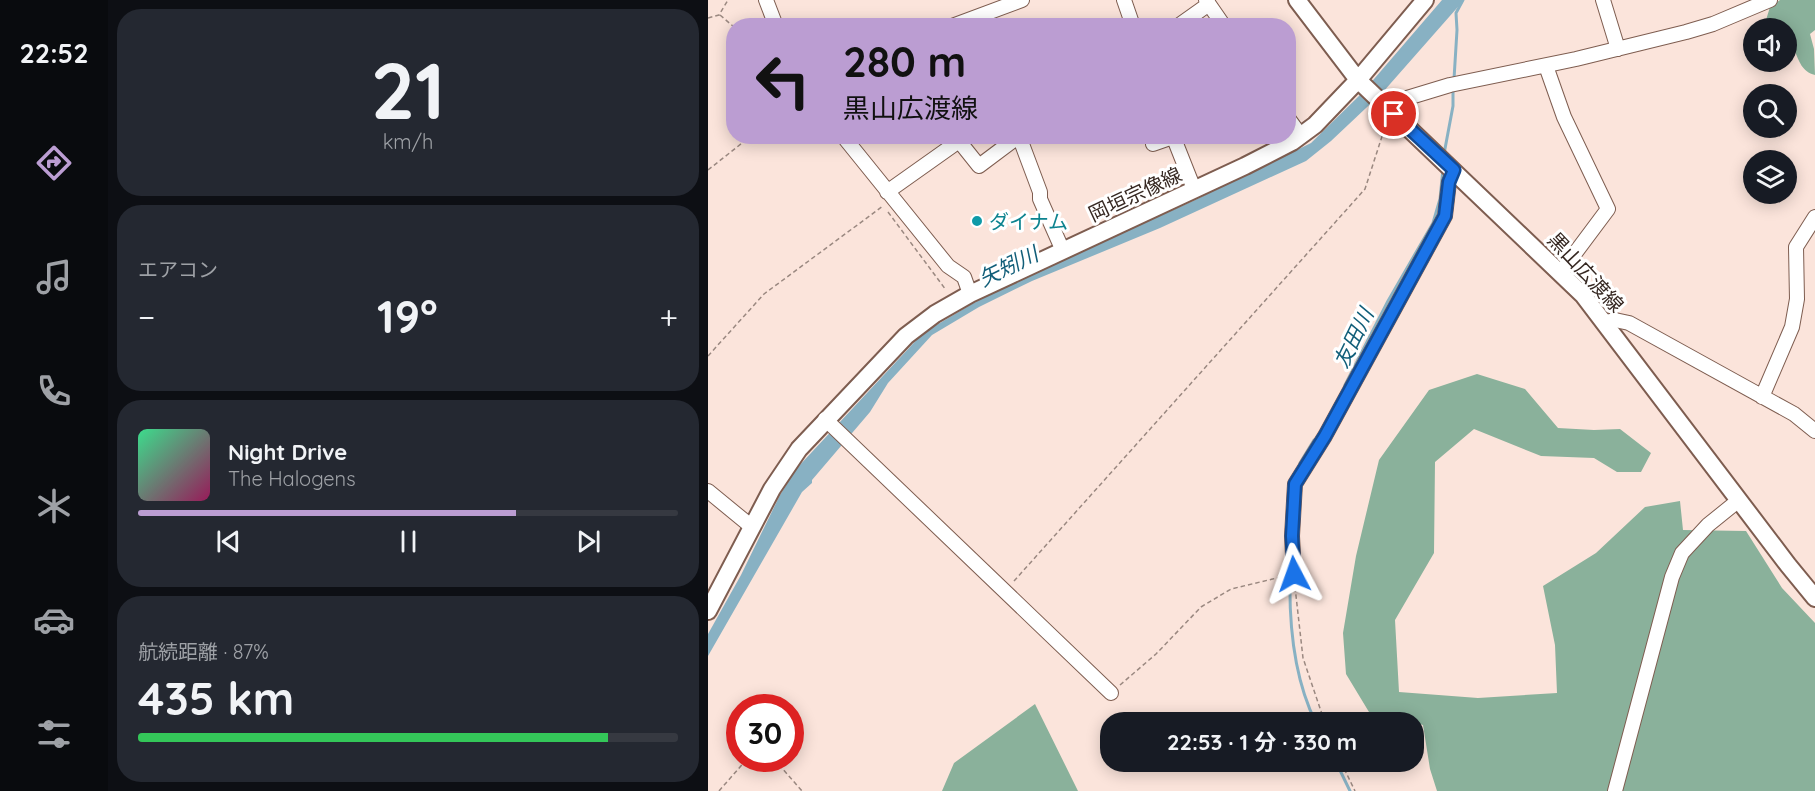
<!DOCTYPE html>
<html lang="ja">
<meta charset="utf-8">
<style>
:root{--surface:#171b24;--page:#242831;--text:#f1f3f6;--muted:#9ea1a6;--line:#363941;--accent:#bb9dd2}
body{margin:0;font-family:Quicksand,"Noto Sans JP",sans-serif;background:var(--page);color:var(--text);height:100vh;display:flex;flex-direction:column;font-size:22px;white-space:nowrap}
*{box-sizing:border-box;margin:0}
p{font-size:20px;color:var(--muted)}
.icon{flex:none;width:33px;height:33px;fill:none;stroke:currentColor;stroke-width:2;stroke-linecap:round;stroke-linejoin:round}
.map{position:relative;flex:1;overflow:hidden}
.sheet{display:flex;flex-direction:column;gap:9px;padding:9px;background:#0d0f14;width:600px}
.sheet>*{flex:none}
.banner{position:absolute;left:18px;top:18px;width:570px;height:126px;border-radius:24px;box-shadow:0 3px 15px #0003;background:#bb9dd2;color:#111;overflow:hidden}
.tools{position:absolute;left:1035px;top:18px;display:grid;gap:12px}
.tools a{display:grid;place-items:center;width:54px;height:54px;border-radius:50%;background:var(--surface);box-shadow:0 3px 15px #0003;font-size:30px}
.speed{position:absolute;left:18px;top:694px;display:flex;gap:12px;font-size:30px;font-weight:700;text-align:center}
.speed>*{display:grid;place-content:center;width:78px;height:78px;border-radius:50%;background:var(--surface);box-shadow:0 3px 15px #0003;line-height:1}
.speed .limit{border:9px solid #d22;background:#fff;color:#111}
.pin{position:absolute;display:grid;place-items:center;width:51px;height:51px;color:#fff;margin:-26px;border:3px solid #fff;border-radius:50%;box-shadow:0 2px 6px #0007}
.me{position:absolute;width:66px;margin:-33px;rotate:356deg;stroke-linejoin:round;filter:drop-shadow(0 0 4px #0008)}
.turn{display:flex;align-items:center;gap:21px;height:126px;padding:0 18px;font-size:27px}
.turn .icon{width:78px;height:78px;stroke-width:2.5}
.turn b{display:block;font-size:42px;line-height:51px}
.big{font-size:45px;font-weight:700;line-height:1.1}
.sheet .tile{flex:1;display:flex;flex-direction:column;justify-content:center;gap:9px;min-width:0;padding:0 21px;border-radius:24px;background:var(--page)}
.sheet .dial{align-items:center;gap:0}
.dial b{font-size:78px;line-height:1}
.song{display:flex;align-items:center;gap:18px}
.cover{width:72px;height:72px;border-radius:9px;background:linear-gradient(135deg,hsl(150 70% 55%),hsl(330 70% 35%))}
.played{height:6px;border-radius:3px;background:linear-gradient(90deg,var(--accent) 70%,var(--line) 70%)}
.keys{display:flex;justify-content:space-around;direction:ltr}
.heat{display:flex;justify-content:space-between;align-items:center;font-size:33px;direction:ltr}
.charge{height:9px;border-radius:4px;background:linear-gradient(90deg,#34c759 87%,var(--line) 0)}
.trip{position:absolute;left:392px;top:712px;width:324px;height:60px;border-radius:24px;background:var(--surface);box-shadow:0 3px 15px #0003;font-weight:700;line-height:60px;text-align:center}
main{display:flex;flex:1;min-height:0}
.dock{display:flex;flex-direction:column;width:108px;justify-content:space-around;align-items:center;background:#090b0e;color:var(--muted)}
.dock .icon{width:42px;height:42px}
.dock .current{color:var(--accent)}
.dock b{font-size:27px;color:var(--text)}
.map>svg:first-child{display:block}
.forest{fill:#8ab19b}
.water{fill:#88b1c3}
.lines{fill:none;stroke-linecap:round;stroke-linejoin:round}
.stream{stroke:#88b1c3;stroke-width:3}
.minor-casing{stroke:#7e5d50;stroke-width:16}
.major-casing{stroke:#7e5d50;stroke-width:20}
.path{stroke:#9a8880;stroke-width:1.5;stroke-dasharray:4.5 3;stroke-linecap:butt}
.minor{stroke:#fff;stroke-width:14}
.major{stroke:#fff;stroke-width:16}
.route-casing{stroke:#114b97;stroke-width:15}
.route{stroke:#1a73e8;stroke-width:10}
.culture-dot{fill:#0f9aa8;stroke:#fff;stroke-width:2}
.labels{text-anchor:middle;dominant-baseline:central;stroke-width:6;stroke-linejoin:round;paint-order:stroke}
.street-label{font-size:20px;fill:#362822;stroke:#fff}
.culture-label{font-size:20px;fill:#0d838f;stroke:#fff;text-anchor:start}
.water-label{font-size:21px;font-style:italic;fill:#115e79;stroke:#fff}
</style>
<main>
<nav class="dock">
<b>22:52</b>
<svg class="icon current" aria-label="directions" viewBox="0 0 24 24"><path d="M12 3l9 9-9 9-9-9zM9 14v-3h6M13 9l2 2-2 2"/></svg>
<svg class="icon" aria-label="music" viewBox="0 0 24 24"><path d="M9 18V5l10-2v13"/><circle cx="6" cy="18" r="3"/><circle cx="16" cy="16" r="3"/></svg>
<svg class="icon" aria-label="phone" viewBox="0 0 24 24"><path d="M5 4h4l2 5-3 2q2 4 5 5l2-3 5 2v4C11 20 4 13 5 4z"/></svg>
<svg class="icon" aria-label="climate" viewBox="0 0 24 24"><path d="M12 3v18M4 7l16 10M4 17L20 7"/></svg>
<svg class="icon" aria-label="car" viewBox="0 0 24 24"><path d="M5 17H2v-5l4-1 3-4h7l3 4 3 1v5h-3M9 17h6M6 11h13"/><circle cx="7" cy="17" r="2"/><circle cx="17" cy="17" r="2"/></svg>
<svg class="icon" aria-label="filters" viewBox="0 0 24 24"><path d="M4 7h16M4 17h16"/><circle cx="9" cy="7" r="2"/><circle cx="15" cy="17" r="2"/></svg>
</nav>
<section class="sheet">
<div class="tile dial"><b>21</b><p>km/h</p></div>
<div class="tile"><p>エアコン</p>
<div class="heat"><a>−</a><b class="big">19°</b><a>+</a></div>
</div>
<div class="tile">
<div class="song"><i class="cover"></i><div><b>Night Drive</b><p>The Halogens</p></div></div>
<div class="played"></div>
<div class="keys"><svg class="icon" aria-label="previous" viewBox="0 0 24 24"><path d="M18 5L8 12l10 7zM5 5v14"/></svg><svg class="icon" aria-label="pause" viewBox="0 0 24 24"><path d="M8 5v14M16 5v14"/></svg><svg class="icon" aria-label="next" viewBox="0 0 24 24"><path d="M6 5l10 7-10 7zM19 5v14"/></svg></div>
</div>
<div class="tile"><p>航続距離 · 87%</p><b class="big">435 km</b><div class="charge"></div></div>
</section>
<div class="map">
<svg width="1107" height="791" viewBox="0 0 1107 791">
<rect width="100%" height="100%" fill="#fbe4db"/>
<path class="forest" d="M1072 0H1107V30L1102 34 1106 49 1107 75C1094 72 1091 61 1086 49L1079 48 1078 28H1063L1058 20 1062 7Z
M769 374 817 389 850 428 886 430 912 429 943 453 933 472H909L886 458 833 456 766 429 727 462 726 553 687 620 691 692 770 698 849 693 847 645 835 586 888 553 937 507 972 501 975 530 1038 531 1074 588 1107 623V791H729L722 769 715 725 661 712 638 674 635 633 648 556 671 460 721 390Z
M327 704 370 791H234L246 763Z"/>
<path class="water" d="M734 0H756L675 92 623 141 598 161 452 228 324 281 271 307 224 335 180 383 162 412 104 480V483L94 492 0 656V634L33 575 72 495 89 468 215 333 264 304 313 278 485 201 603 143 654 93Z"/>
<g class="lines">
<path class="stream" d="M746 79 749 30 748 13 755 0
M736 154 745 106V89
M637 385 680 301 725 223 732 199 735 169
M592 463 606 440
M582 576C581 624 586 679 608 723
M628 762 642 791"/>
<defs>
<path id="minor" d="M58 0 68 26
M416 0 425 26
M498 0 516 26
M895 0 910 49
M244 26 314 0
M470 26 501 4
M838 66 856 117 900 209 853 272
M676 105 742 85 868 59 978 32 1005 24 1062 0
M580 118 593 136
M135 136 240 266 256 277 262 294
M247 136 271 166 311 136
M311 136 332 192V199L355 251
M465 136 486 189
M445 144 465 137
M179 192 258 136
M897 322 907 320 921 323 1086 414 1107 431
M1054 397 1084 327 1089 299 1088 247 1107 217
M117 419 403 693
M0 491 44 527
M586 574 584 536 587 484 617 436 737 216 741 182 746 170
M907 791 964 577 974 553 1000 525 1031 500"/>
<path id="major" d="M589 0 650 80 875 295 1080 565 1107 598
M0 611 64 489 91 449 198 336 227 314 262 294 537 166 584 142 607 125 650 80 717 0"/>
</defs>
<use href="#minor" class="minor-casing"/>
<use href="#major" class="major-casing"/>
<path class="path" d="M12 15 26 27
M0 18 11 15 20 0
M0 170 43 136
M180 212 238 290
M0 356 56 294 175 206
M306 581 657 189 678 124
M587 587 595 658 617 723
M412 685 448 654 493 607 523 589 573 577
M66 759 94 791
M633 762 647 791
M11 791 39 759"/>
<use href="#minor" class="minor"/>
<use href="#major" class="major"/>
</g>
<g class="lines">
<defs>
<path id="route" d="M586 574 584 536 587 484 617 436 737 216 741 182 746 170 686 114"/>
</defs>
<use href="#route" class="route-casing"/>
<use href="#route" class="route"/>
</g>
<circle class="culture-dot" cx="269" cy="221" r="6"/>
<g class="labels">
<g class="street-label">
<text transform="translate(427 194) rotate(-25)">岡垣宗像線</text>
<text transform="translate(878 272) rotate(47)">黒山広渡線</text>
</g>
<g class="culture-label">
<text x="281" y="221">ダイナム</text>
</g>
<g class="water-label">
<text transform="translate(300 266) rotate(-26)">矢矧川</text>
<text transform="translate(645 338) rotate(-64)">友田川</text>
</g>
</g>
</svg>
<div class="tools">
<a><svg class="icon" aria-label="sound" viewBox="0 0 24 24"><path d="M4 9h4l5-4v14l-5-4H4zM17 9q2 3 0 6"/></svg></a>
<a><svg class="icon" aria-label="search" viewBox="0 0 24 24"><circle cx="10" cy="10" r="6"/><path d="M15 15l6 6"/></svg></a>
<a><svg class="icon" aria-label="layers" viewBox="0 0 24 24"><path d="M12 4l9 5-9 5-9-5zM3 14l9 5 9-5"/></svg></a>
</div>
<div class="speed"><div class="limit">30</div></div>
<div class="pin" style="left:686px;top:114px;background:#d93025"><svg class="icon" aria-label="arrive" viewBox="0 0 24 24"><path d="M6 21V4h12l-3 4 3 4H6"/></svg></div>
<svg class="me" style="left:586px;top:574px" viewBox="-20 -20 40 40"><path d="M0-17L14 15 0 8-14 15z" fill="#1a73e8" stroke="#fff" stroke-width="4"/></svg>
<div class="trip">22:53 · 1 分 · 330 m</div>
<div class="banner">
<div class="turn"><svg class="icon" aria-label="left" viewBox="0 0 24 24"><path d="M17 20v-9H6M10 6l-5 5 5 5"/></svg><div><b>280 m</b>黒山広渡線</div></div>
</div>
</div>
</main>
